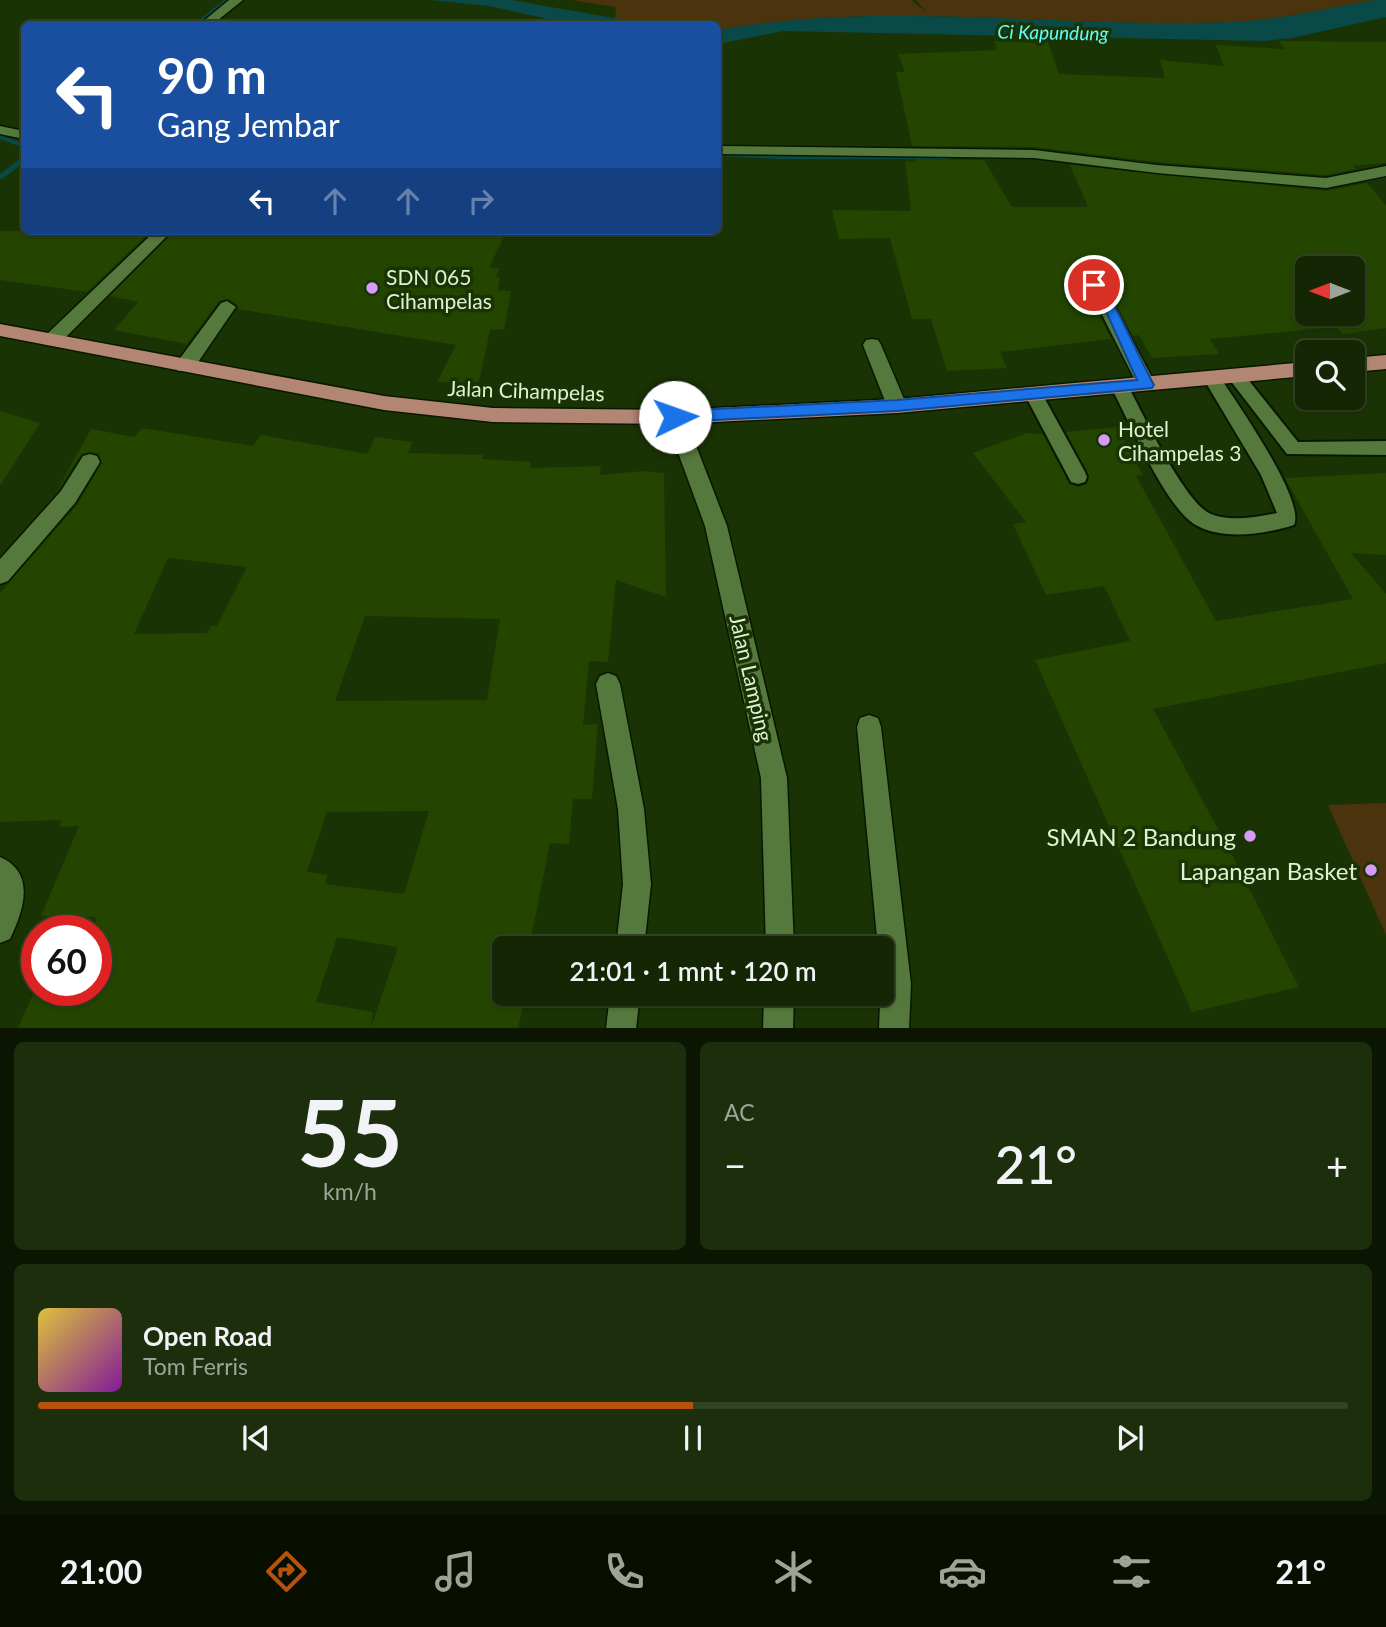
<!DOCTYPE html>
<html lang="id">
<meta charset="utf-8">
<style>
:root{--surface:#142603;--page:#1d2e0d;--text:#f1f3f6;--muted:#9da59a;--line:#334325;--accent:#b45309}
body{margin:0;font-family:Lato,sans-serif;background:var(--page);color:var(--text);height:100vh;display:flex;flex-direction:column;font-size:26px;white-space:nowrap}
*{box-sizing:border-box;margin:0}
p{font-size:23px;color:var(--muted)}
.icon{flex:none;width:38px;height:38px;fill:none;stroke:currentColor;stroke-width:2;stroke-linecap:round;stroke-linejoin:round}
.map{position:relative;height:1028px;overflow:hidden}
.panel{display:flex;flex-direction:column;gap:14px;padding:14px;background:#0b1502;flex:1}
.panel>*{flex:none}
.top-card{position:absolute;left:21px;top:21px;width:700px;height:214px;border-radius:10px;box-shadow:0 2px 5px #0004,0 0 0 2px var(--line);background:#1a4fa0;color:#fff;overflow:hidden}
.needle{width:46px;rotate:270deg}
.tools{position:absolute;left:1295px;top:256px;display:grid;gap:14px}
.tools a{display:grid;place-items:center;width:70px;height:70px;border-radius:10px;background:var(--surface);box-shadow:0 2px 5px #0004,0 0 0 2px var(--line);font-size:35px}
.speed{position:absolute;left:21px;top:915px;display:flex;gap:14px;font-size:35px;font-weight:700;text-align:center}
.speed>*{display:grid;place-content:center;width:91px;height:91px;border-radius:50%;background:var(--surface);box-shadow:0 2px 5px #0004,0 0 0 2px var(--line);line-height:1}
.speed .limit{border:10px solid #d22;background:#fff;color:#111}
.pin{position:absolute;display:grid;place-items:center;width:60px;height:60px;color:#fff;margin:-30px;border:4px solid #fff;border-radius:50%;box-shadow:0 2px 7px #0007}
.me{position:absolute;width:77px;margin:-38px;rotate:87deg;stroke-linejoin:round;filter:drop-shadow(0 0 5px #0008)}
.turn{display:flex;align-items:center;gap:24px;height:147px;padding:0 21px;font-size:32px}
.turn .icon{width:91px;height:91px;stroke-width:2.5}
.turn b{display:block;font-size:49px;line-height:60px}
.lanes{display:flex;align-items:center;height:66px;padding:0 21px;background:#0003;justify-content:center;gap:35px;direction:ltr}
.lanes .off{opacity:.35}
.big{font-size:52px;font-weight:600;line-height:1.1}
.panel .widget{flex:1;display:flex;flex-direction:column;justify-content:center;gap:10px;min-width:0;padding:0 24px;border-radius:10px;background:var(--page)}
.panel .dial{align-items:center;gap:0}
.dial b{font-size:91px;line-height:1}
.song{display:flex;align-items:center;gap:21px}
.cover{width:84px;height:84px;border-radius:10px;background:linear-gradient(135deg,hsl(50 70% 55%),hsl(290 70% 35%))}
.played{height:7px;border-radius:4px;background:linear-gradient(90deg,var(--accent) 50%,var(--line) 50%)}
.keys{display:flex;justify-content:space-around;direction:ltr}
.heat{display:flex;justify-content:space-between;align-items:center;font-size:38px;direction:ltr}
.panel .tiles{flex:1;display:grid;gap:14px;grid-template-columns:1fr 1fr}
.widget:last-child{grid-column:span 2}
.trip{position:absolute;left:492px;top:936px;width:402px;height:70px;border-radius:10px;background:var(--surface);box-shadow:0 2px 5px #0004,0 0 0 2px var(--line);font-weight:600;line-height:70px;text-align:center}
.dock{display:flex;height:112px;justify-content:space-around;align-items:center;background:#080f01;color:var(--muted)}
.dock .icon{width:49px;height:49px}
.dock .current{color:var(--accent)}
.dock b{font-size:32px;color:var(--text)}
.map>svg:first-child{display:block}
.green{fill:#4b330e}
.water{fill:#094a49}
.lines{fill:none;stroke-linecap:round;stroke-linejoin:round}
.stream{fill:#094a49;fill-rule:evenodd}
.building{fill:#234500;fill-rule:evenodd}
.lane-casing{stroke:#081800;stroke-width:4}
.street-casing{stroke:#081800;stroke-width:3}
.secondary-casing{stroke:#081800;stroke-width:3}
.primary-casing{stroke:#081800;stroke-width:3}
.lane{fill:#55783c;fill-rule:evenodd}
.street{fill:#55783c;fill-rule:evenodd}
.secondary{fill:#55783c;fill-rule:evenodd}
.primary{fill:#b38674;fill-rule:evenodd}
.route{fill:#1a73e8;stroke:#114b97;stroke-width:2}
.poi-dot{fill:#d89af8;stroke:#1a3304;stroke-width:2.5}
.labels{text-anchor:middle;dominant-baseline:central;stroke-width:7;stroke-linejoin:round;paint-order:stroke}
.far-water-label{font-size:19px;font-style:italic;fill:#61fdfb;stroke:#1a3304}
.poi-label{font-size:21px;fill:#def3d2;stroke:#1a3304;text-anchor:start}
.street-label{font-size:21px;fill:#def3d2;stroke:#1a3304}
.near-poi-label{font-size:24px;fill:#def3d2;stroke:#1a3304;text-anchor:end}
</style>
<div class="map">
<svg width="1386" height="1029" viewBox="0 0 1386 1029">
<rect width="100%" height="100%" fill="#1a3304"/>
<path class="green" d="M571 0H911L926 12 916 0H1375C1328 8 1280 20 1233 22 1061 29 888 0 718 30V24H648L615 19 616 7Z
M1386 803V935L1328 805Z"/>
<path class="water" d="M431 0H511L648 24H571L489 6Z
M1375 0H1386V17L1292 38 1264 41 783 31 718 44V30C888 0 1061 29 1233 22 1280 20 1328 8 1375 0Z"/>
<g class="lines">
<path class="stream" d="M224 0H231L200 24H194Z
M0 135 24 144V148L0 139Z
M718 152 782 155H948L952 157 948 159H782L718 156Z
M21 158H24V163L0 180V174Z
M1386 174V178L1347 185 1343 183 1347 181Z"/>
</g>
<path class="building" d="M994 41 1048 42 1059 74 1165 78 1160 60 1224 66 1216 45 1285 49 1278 41 1386 42V163L1353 166 1356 169 1326 175 1157 162 1034 147 912 146 896 72H905L898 54 997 50Z
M915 159 984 160 1012 207H1088L1070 165 1326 191 1367 183 1386 205V328L1343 334 1336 327 1210 339 1219 354 1152 358 1139 335 1133 336 1103 280 1096 277 1085 286 1111 339 1000 352 1007 368 947 371 931 319H912L890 238 839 239 832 210 911 211 905 161 915 162ZM1307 268H1353V313H1307Z
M0 231H151L87 292 0 280Z
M175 231H494L492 236 504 237 489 267 499 268 496 277 500 278 498 290 511 291 504 329 490 330 479 382H437L456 345 238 309 237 305 228 299 219 301 187 344 114 330 138 302 110 296Z
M0 411 40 423 0 486Z
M1117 427 1143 475 1136 476 1216 621 1353 599 1285 478 1386 473V555L1351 553 1386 594V663L1153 709 1231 853 1299 987 1192 1012 1035 660 1130 641 1104 586 1046 595 1013 524 1026 522 973 453 1027 433 1043 434 1069 483 1079 487 1087 483 1089 476 1066 432Z
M142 428 253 446 261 435 367 454 375 437 413 442 408 453 483 455 482 459 531 462 530 468 601 466 600 475 643 471 664 473 666 597 616 580 608 662 589 661 583 725 598 724 592 799H573L569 844 550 843 529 948H504V994H526L518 1028H18L35 990H96V917L41 916 79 826 59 827 61 820 0 822V593L77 505 102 463 98 453H82L55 494 91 429 134 437ZM168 558 247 567 217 626H211L207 633 134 634ZM365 616 500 619 487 700 335 701ZM429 811 404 894 325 884 328 875 307 872 327 812ZM337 937 398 947 371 1028 373 1012 316 1002Z"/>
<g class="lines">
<defs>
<path id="lane" d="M1236 370 1242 372 1298 442 1386 441V455L1287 454 1230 380 1227 376Z
M1212 372 1218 374C1234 399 1306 500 1294 525 1266 534 1220 541 1194 524 1164 504 1129 421 1111 387L1114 382H1126C1141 410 1185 504 1211 514 1230 522 1257 517 1277 513L1261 475 1203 378Z
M1034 389 1040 390 1085 472 1087 477 1085 482 1078 484 1071 482 1025 395 1028 390Z"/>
<path id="street" d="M229 0H243L213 24H200Z
M0 126 24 131V139L0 134Z
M718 146 1034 150 1157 165 1326 178 1386 166V176L1326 188 1157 173 1034 158 718 154Z
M155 231H172L58 345H46L43 340 46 335Z
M1095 279 1101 281 1156 385 1154 390H1140L1087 285Z
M227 301 236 307 233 311 192 371H178L176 366 178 361 221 303Z
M872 339 878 340 881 345 907 406 904 411 897 413 890 411 887 406 863 345 866 340Z
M90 454 97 456 100 462 75 503 8 581 0 584V559L61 491 83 456Z
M608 673 616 676 620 684 644 809 651 884 644 948H616L623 884 618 809 596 684 600 676Z
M869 715 878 718 881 727 911 984 909 1029H879L882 948H878L857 727 860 718Z
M0 857C37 873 23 912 10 939L0 943Z
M610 994H640L636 1029H606Z"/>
<path id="secondary" d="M675 410 682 412 685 417 727 526 787 778 794 948H766L761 778 705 526 665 417 668 412Z
M764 994H794L793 1029H763Z"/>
<path id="primary" d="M0 324 384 396 493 408 675 410 897 399 1307 362V376L897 413 675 424 493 422 384 410 0 336Z
M1386 355V369L1353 372V358Z"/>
</defs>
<use href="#lane" class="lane-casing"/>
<use href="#street" class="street-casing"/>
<use href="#secondary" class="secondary-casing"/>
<use href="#primary" class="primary-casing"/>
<use href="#lane" class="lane"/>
<use href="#street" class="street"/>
<use href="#secondary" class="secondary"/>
<use href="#primary" class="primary"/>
</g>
<path class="route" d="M1094 281 1099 282C1122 314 1135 351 1154 385L1152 388 897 411 675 422 668 417 675 411 897 400 1137 380 1105 309 1088 285Z"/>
<g class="poi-dot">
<circle cx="372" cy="288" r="7"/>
<circle cx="1104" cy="440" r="7"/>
<circle cx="1250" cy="836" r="7"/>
<circle cx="1371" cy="870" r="7"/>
</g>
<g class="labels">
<g class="far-water-label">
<text transform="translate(1053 32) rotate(1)">Ci Kapundung</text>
</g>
<g class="poi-label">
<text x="386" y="276">SDN 065<tspan x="386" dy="24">Cihampelas</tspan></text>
<text x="1118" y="428">Hotel<tspan x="1118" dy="24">Cihampelas 3</tspan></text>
</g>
<g class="street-label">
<text transform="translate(526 390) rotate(2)">Jalan Cihampelas</text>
<text transform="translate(752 678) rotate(77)">Jalan Lamping</text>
</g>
<g class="near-poi-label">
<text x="1236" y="836">SMAN 2 Bandung</text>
<text x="1357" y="870">Lapangan Basket</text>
</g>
</g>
</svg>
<div class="tools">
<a><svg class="needle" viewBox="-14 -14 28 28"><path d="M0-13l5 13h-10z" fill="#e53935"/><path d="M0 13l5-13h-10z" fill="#9da59a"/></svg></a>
<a><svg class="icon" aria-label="search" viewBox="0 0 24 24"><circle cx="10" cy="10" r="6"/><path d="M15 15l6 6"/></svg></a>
</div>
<div class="speed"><div class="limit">60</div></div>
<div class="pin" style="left:1094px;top:285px;background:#d93025"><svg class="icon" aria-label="arrive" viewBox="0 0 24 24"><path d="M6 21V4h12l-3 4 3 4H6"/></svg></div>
<svg class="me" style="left:675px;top:417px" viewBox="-20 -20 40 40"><circle r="19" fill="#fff"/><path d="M0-13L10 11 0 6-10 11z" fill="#1a73e8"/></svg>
<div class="trip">21:01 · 1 mnt · 120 m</div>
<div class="top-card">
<div class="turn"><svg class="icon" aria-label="left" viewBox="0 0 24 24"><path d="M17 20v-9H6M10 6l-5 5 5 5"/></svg><div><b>90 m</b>Gang Jembar</div></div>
<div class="lanes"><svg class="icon" aria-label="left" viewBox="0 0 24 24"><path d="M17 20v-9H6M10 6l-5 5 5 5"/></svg><svg class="icon off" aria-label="ahead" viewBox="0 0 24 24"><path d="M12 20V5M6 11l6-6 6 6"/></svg><svg class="icon off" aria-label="ahead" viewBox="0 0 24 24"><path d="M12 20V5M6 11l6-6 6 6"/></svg><svg class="icon off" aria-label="right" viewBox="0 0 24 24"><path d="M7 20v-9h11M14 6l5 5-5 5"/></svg></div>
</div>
</div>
<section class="panel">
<div class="tiles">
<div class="widget dial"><b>55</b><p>km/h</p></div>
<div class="widget"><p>AC</p>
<div class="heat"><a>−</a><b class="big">21°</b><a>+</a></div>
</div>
<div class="widget">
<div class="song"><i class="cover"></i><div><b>Open Road</b><p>Tom Ferris</p></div></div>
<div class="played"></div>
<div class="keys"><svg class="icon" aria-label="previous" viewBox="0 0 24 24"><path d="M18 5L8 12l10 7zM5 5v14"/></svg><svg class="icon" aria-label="pause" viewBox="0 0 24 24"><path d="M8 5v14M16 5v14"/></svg><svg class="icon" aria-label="next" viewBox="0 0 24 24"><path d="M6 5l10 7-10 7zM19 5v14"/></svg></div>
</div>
</div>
</section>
<nav class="dock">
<b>21:00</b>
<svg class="icon current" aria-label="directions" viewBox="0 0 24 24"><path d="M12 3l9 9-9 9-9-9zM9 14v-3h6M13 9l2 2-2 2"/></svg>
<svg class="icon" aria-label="music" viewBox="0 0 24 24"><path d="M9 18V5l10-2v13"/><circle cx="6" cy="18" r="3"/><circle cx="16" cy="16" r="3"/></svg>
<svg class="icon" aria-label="phone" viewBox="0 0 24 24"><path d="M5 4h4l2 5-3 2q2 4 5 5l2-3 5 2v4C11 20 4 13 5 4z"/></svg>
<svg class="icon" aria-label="climate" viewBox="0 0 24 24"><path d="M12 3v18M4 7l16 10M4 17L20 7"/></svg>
<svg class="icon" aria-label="car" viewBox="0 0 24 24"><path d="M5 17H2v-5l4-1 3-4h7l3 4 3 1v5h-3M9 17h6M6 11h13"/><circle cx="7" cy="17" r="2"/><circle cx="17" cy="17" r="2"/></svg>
<svg class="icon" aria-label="filters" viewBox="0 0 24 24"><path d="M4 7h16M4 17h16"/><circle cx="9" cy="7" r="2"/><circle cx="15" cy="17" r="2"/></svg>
<b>21°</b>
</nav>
